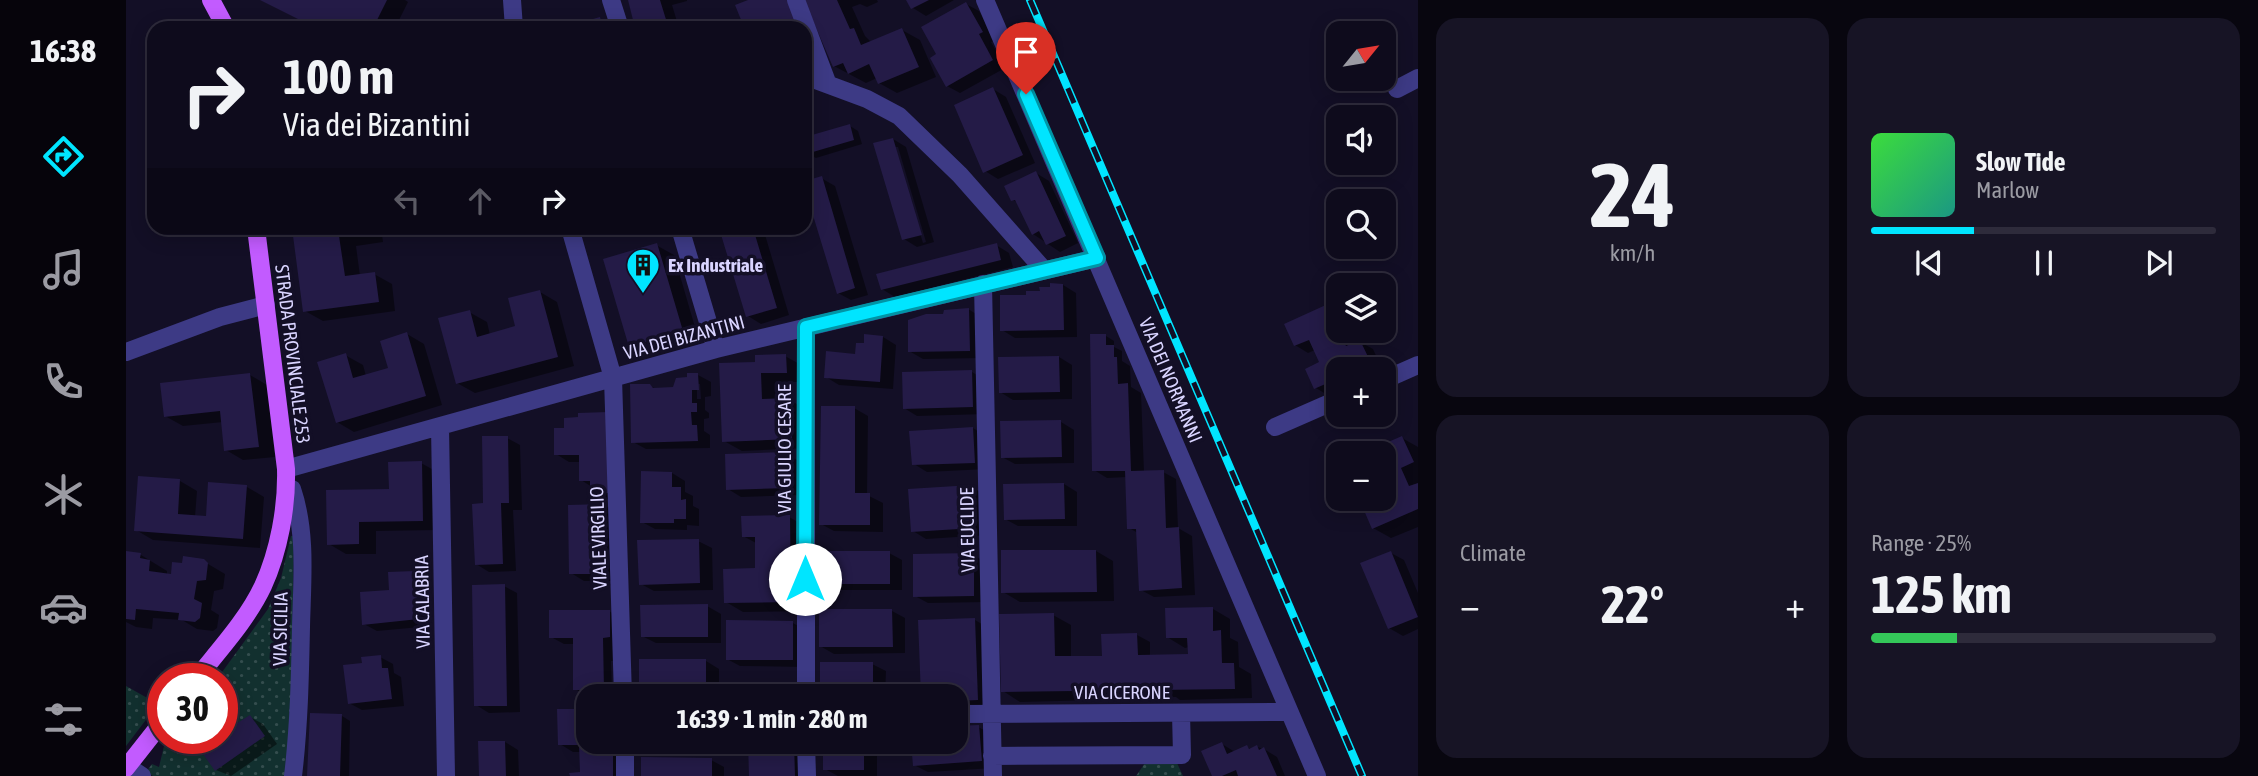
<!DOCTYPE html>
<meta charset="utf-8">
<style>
:root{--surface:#0e0b1c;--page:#171425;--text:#f1f3f6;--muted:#9b9ba3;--line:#2e2b3b;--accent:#00e5ff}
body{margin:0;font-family:"Asap Condensed",sans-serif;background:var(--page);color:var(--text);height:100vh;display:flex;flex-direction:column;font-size:26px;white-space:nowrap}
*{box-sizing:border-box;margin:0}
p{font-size:23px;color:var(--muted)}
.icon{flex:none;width:38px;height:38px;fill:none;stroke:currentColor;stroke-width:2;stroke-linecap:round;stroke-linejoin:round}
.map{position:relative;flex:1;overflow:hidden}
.drawer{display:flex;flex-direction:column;gap:18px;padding:18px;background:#08060f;width:840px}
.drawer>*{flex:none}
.top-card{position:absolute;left:21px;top:21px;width:665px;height:214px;border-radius:21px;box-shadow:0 4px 18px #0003,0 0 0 2px var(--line);background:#0e0b1c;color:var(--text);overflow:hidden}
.needle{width:46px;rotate:60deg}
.tools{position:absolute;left:1200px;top:21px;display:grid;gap:14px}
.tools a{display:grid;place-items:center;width:70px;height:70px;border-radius:14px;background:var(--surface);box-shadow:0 4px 18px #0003,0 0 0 2px var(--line);font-size:35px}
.speed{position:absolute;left:21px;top:663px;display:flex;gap:14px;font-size:35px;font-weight:700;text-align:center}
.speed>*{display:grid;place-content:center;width:91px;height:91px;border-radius:50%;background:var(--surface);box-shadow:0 4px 18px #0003,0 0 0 2px var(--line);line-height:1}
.speed .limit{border:10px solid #d22;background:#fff;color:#111}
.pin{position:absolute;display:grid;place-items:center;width:60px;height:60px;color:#fff;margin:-72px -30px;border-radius:50% 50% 50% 0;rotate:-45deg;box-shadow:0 0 7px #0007}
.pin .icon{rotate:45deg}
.me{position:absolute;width:77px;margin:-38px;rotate:0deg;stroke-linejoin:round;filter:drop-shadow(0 0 5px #0008)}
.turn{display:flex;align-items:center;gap:24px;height:147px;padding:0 21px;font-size:32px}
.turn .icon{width:91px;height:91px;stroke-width:2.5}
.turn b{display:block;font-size:49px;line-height:60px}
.lanes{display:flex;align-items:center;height:66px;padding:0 21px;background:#0003;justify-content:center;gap:35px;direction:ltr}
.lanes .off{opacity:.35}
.big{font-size:52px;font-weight:700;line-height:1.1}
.drawer .card{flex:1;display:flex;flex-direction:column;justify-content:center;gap:10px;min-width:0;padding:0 24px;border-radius:21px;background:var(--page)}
.drawer .dial{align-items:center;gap:0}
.dial b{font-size:91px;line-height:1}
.song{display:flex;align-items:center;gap:21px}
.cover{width:84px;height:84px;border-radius:10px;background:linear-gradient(135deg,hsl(120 70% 55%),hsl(170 70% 35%))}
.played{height:7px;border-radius:4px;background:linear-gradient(90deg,var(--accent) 30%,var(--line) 30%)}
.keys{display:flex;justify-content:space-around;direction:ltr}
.heat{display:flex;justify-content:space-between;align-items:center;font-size:38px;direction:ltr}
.charge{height:10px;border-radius:5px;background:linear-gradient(90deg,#34c759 25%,var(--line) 0)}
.drawer .tiles{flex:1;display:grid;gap:18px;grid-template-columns:repeat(2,1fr)}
.trip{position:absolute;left:450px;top:684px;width:392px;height:70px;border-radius:21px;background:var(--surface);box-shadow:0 4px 18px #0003,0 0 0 2px var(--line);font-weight:700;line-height:70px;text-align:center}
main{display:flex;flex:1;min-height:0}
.tabs{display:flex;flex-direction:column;width:126px;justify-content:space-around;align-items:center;background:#06040b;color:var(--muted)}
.tabs .icon{width:49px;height:49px}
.tabs .selected{color:var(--accent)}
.tabs b{font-size:32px;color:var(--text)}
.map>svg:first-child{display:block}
.green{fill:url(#green-dots)}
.shadow{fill:#0007;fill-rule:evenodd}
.building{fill:#241b47}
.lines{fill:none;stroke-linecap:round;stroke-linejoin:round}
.minor{stroke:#3d3a85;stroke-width:18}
.major{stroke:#c25bff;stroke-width:18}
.rail-casing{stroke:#00e5ff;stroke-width:8}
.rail{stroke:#130f26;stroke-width:5;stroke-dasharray:16;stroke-linecap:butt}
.route-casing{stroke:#0095a6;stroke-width:18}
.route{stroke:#00e5ff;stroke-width:12}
.labels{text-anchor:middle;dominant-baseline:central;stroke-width:7;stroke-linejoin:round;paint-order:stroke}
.poi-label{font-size:19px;font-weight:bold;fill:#d9d4ff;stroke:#130f26;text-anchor:start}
.street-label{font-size:19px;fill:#d9d4ff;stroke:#130f26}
</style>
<main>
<nav class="tabs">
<b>16:38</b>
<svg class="icon selected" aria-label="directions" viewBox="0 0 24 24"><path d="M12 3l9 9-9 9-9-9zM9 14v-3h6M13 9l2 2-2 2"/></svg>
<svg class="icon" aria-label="music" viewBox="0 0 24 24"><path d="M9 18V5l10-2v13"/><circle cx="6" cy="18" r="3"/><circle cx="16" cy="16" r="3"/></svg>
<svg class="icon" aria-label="phone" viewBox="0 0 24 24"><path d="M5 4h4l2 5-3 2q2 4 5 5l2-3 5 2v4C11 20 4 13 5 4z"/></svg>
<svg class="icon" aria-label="climate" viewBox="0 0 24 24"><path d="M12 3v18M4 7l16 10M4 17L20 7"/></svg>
<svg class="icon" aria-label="car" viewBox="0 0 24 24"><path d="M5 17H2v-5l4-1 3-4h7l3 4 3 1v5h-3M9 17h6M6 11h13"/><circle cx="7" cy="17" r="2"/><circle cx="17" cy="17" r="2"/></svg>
<svg class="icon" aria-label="filters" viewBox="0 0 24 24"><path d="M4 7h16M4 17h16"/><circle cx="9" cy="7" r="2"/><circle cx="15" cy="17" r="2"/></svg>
</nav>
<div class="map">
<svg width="1292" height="776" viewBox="0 0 1292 776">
<defs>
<pattern id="green-dots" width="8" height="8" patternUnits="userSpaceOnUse" patternTransform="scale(1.75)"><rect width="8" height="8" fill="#12302f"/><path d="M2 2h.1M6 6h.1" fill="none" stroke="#344d4e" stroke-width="1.8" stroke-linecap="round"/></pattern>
</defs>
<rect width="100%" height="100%" fill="#130f26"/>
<path class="green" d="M165 536H168L165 733 159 776H27L20 772 26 764 33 767 38 746 44 739 96 738V679H91L142 609 155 578Z
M0 686 32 704 0 746Z
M1019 763H1051L1057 776H1010Z"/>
<path class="shadow" d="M139 0H279L282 2 269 28H191Z
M503 0H561V1L546 5 553 28H511Z
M624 0H670L679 28H623L619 26Z
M680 0H751L752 2 741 7 734 4 726 7 739 36 746 43 776 30 794 40 810 77 771 93 753 83 751 78 740 83 708 66Z
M782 0H828L800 16 787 8Z
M840 4 853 11 869 40 865 42 879 68 834 93 821 86 812 55Z
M474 19 489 28H443Z
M867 89 880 97 909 163 872 179 859 171Z
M724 126 732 131 736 144 690 158 682 154H679V130L683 132 685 137Z
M767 139 780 147 808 242 791 247 778 239ZM768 147H772L800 242 797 243Z
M910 173 923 181 952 243 934 252 907 234 892 203 887 200Z
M695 178 709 186 742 295 725 300 712 293Z
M168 228H255L257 242 230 246 234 276 248 274 266 284 269 311 197 321 179 311Z
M595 228H637L663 315 635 324 622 316Z
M530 245 548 255 573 341 522 356 504 346Z
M870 245 883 253 887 267 769 297 756 289Z
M937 285 950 293 951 337 889 338 876 330 901 297Z
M414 292 431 302 448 366 349 393 331 383 343 312 361 322 364 335 392 328Z
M1213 301V331H1229L1223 334 1228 345 1234 342 1247 349 1256 369H1213V391L1203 396 1190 388 1195 363 1189 350 1182 353 1169 345Z
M842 309 855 317 857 358 797 359 783 351 819 316Z
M281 334 298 344 316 405 228 432 211 422 219 355 237 365 240 376 264 369Z
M980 336 988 341V347L996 351V361L1004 366 1005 387 1015 393 1018 472H1037L1050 479 1052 528 1066 536 1069 595 1028 597 1015 590 1012 533 1003 528 1001 477 981 478 968 470Z
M757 337 770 345 767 389 713 385 700 377 730 355 739 345Z
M659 356 677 366 678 382H652V400H664L681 410 683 448 616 451 598 441 631 363Z
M933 357 946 365V399L887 400 874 392Z
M846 372 859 380 860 414 791 416 778 408Z
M124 375 141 385 149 457 117 460 100 450 97 422 57 426 39 416Z
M572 375 585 382V396L579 397V410L583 413V418L578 419V431L584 435V448L520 449 507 442 523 385 531 390 548 388ZM571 384H574L575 399H571Z
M728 408 742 416 741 495 757 503V532L708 531 695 524Z
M935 422 948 430V463L889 464 876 457Z
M847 428 860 436 861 469 801 472 788 464Z
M430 430 495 499H479L466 492V487L455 480V462H443L430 454Z
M381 438 394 445 396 510H387L390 571 363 572 350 564 359 505Z
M1276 438 1292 447V527L1265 538 1247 528 1254 503 1252 499H1258V453H1241Z
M660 454 673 461 674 495 615 497 602 489Z
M295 463 313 473V530L250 531V554H220L203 544Z
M546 473 559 481V492L567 496V506L573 509V526L561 525V530L529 529 516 522Z
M54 481 71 491 69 517 82 518 84 484 121 487 138 497 134 548 27 540 10 530Z
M938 484 951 492V526H892L879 519Z
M846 487 859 495 862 535 800 539 787 531Z
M480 506 493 513 494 581H458L445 573Z
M663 517 681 527 682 611 617 612 600 602 631 570 630 543 617 536Z
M572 541 586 548 587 590 528 591 515 584Z
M970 551 987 561 988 601 894 602 877 592Z
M0 553 15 555 41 571V575L46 576 58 565 77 561 99 574 97 589 88 591 85 610 93 615 91 628 87 631 71 629 56 620 27 618 26 629 10 627 0 622Z
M763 553 776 560V590H707L694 583Z
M1265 553 1278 560 1292 593V629L1277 636 1263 628Z
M847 555 860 562 861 602 802 603 789 596Z
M289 573 302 580 305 626 251 631 238 624 265 592Z
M378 586 391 593 394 712 363 713 350 705Z
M581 606 595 614V643H530L516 636Z
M1087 609 1104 619V638L1112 642 1113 667 1125 674 1126 698 1054 700 1050 697H971V700L894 702 877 691 927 615 945 625V658H978L1011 635 1024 642V657L1063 656V647L1059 648 1041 637ZM971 689H1043V692L971 693Z
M483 611 496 619 490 661H485L486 693 458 694 449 689V644H438L425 637Z
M766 611 779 618V653L708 654 694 646Z
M849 620 866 630 869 710 830 711V696H797L794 622Z
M667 623 680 631V667L614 666 601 659Z
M254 657 267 664 268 673 275 677 278 706 236 710 223 703 238 665Z
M515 661H580L593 669V695L515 696Z
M746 664 760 671 759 696H696Z
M666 687 679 696H609L608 689Z
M96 711 103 715 111 726 124 717 137 724 151 744 105 776 90 770 96 738Z
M462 711V742H499L500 776H445L460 774 455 752H447L434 744Z
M186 714 216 716 224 721 223 776H183Z
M852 727 866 734 868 768 802 772 788 765 787 742H830V728Z
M379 742 392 750 393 776H355Z
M516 742H572V749L529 750Z
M624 742H680L681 776H625Z
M699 742H751V776H712L699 769Z
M1096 744 1109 752 1121 747 1126 750 1131 747 1138 749 1151 757 1159 776H1088Z
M585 760 598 767V776H517Z"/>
<path class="building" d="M134 0H261L247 28H190Z
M502 0H534L542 26 509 28Z
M622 0H661L672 28H641L638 19 618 27 609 5Z
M678 0H711L724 29 728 28 735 45 776 28 793 67 752 84 743 64 722 74 717 63 707 67Z
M780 0H803L785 9Z
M840 2 857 32 853 34 867 60 820 87 804 58 810 54 795 27Z
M474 17 477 28H439V27Z
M867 87 897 155 857 173 828 105Z
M724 124 728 140 680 154 679 137Z
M767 138 796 235 776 240 747 143Z
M910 171 940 236 920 245 913 231 906 235 889 200 885 201 878 186Z
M696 176 729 288 711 294 679 189V181Z
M166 228H240L241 233 213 236 219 276 249 272 253 302 177 312Z
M593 228H627L651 308 620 317Z
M531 243 557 331 503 347 477 259Z
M871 243 875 260 755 290 750 274Z
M924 283 937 284 938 330 874 331V295H900V291H914L913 287H924Z
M414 290 432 357 330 384 312 318 344 310 351 337 389 326 382 298Z
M1213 299V325L1211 326 1220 346 1234 340 1245 363 1232 369H1213V378L1188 389 1179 369 1193 362 1183 340 1168 346 1158 324Z
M843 308 844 351 782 352V320L800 314H817L818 310Z
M281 332 300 396 210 423 191 362 220 353 227 378 262 368 254 341Z
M738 334 757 336 754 382 698 378 700 351 729 354 730 343H738Z
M964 334H980V345H988V357H991L992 384 1002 383 1005 471 1038 470 1040 528 1053 527 1056 588 1013 591 1010 529H1001L999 471H966Z
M660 354 661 373H635L636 399 664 398 666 439 596 442 593 363 629 362V355Z
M933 356 934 392 873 393 872 357Z
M846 370 847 407 777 409 776 372Z
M124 373 133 447 98 451 94 411 38 417 34 383Z
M561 373H572L573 390H566V403H571V412H565L566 425H571L572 441 505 443 504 384H524L527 388 547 387 550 378 561 377Z
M695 406H729V493H744V525H693Z
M482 412V493H464V481H453V455H428V428H438V418L452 417V413Z
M935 420 936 457 875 458 874 421Z
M847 427 849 463 786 465 783 431Z
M356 436H382L383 503H375L377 564 349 565 346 504 357 503Z
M1276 436 1288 462 1275 468 1283 486 1292 483V509L1246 529 1237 508 1251 502 1250 499H1258V453H1237Z
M660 452 662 488 600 490 599 454Z
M296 461 297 521 233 522V544L201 545 200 490 263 489 262 462Z
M515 471 546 472V487H555V500L560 499V519H548V523H514Z
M12 476 54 479 52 514 80 516 82 482 121 485 117 539 8 531Z
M938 483 939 519 878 520 877 484Z
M846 485 849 528 785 532 782 489Z
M480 504 481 574H443L442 505Z
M664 515 665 602 598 603 597 569 629 568V537H616L615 516Z
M573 539 574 583 513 585 511 540Z
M875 550H970L971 592 875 593Z
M0 551 15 553 14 558 24 560 23 571 45 574 46 562 56 563 57 556 78 559 82 563 80 580 71 581 68 599 76 603 74 618 69 622 52 620 53 613 10 609 9 620 0 619Z
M692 551H764V584H692Z
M1265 551 1292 617 1262 629 1234 563Z
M848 553V596L787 597V554Z
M289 571 293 619 236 625 234 592 263 590 262 572Z
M379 584 381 706H348L346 585Z
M582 604V637H515L514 605Z
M1087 607V631L1095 630 1096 663H1108L1109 689 875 692 873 614 928 613 929 656H976L975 634 1011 633 1012 655 1062 654 1061 638H1040L1039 608Z
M693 609H766L767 647H693Z
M423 610H484V637L477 638 478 690H447V638H423Z
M849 618 852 700 830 701V696H795L792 620Z
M600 620 667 621V660H600Z
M255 655 256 668H262L266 699 222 704 217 665 236 663 235 657Z
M513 659H580V688H540V696H513Z
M694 662H747V696H694Z
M666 686 667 696H607V687Z
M431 709H462V742H487V776H444L443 773 454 772 453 745H432Z
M184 713 216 714 214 776H181Z
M96 714 105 727 124 715 139 736 89 771 70 744 77 738H96Z
M853 725 856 761 787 766 785 742H830V726Z
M352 741H379L380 776H353Z
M622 742H668L669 776H623Z
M697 742H738V770H697Z
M1096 742 1101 754 1121 745 1123 749 1131 745 1133 750 1138 747 1151 776H1112L1110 770 1096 776H1086L1075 751Z
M515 757 586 758V776H515Z"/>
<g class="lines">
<path class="minor" d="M386 0 388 28
M485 0 494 28
M670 0 701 82
M859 0 1191 776
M679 76 741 99 773 116 834 175 918 270
M1271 89 1292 78
M444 228 487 378 497 696
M554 228 590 349
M857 284 867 776
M0 352 94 317 140 305
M1258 380 1292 365
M314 427 320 776
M1149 427 1213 399
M160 469 590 349 971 258
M160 487 166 489C181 533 176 581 175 627 174 677 173 726 167 776
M680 696V327
M830 714 1163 712
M499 742V776
M680 742 681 776
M866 756 1056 755 1055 713
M1 766 16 776"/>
<path class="major" d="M85 0 100 28
M70 679C93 650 121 620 137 586 153 551 161 507 160 469L130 228
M0 768 37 721"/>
<defs>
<path id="rail" d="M904 0 1236 776"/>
</defs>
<use href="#rail" class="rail-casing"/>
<use href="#rail" class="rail"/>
</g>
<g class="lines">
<defs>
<path id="route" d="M679 579 680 327 971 258 900 94"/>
</defs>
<use href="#route" class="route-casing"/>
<use href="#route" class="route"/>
</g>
<defs>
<symbol id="building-pin" viewBox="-11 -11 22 30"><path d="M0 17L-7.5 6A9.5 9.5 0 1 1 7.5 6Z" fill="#00e5ff" stroke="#130f26"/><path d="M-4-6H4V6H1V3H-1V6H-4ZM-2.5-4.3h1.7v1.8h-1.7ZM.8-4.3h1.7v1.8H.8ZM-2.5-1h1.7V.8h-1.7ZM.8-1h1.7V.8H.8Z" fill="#111"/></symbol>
</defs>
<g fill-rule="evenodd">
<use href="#building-pin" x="498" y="246" width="38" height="52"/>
</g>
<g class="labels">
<g class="poi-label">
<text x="542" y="265">Ex Industriale</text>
</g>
<g class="street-label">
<text transform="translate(558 337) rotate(-15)">VIA DEI BIZANTINI</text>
<text transform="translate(167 354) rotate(83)">STRADA PROVINCIALE 253</text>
<text transform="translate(1045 380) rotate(67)">VIA DEI NORMANNI</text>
<text transform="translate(658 449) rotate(-90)">VIA GIULIO CESARE</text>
<text transform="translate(841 530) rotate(-91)">VIA EUCLIDE</text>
<text transform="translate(472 538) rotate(-92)">VIALE VIRGILIO</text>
<text transform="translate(296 602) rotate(-91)">VIA CALABRIA</text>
<text transform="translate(154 629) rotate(-89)">VIA SICILIA</text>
<text x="996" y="692">VIA CICERONE</text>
</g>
</g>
</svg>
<div class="tools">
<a><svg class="needle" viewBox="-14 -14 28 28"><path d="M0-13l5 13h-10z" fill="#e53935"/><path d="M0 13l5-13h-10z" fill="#9b9ba3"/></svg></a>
<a><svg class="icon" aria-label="sound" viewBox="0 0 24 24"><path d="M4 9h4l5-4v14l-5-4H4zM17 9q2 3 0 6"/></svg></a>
<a><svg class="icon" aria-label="search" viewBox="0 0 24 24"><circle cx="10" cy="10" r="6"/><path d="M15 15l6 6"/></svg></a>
<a><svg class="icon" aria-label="layers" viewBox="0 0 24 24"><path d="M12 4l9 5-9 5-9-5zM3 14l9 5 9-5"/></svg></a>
<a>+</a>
<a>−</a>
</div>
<div class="speed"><div class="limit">30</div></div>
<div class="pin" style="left:900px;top:94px;background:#d93025"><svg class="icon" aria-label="arrive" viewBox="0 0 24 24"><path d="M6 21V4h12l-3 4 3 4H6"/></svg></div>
<svg class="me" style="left:679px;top:579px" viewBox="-20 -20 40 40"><circle r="19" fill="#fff"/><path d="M0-13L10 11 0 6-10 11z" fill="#00e5ff"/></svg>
<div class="trip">16:39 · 1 min · 280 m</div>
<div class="top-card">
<div class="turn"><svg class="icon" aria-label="right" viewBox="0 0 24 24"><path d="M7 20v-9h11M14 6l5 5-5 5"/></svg><div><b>100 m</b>Via dei Bizantini</div></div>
<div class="lanes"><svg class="icon off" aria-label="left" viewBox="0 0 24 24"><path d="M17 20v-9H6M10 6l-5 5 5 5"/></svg><svg class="icon off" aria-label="ahead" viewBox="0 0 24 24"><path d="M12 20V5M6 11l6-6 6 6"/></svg><svg class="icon" aria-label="right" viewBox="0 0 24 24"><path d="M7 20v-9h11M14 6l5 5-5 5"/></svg></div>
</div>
</div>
<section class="drawer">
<div class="tiles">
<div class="card dial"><b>24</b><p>km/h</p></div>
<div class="card">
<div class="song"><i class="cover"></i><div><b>Slow Tide</b><p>Marlow</p></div></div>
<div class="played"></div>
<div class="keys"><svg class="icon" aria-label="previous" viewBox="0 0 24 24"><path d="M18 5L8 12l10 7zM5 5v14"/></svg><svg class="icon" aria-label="pause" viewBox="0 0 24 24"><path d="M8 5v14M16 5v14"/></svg><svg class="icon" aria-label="next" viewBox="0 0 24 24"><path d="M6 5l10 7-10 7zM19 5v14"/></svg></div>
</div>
<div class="card"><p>Climate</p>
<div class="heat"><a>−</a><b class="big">22°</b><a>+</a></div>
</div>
<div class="card"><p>Range · 25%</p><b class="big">125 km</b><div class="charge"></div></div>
</div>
</section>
</main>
